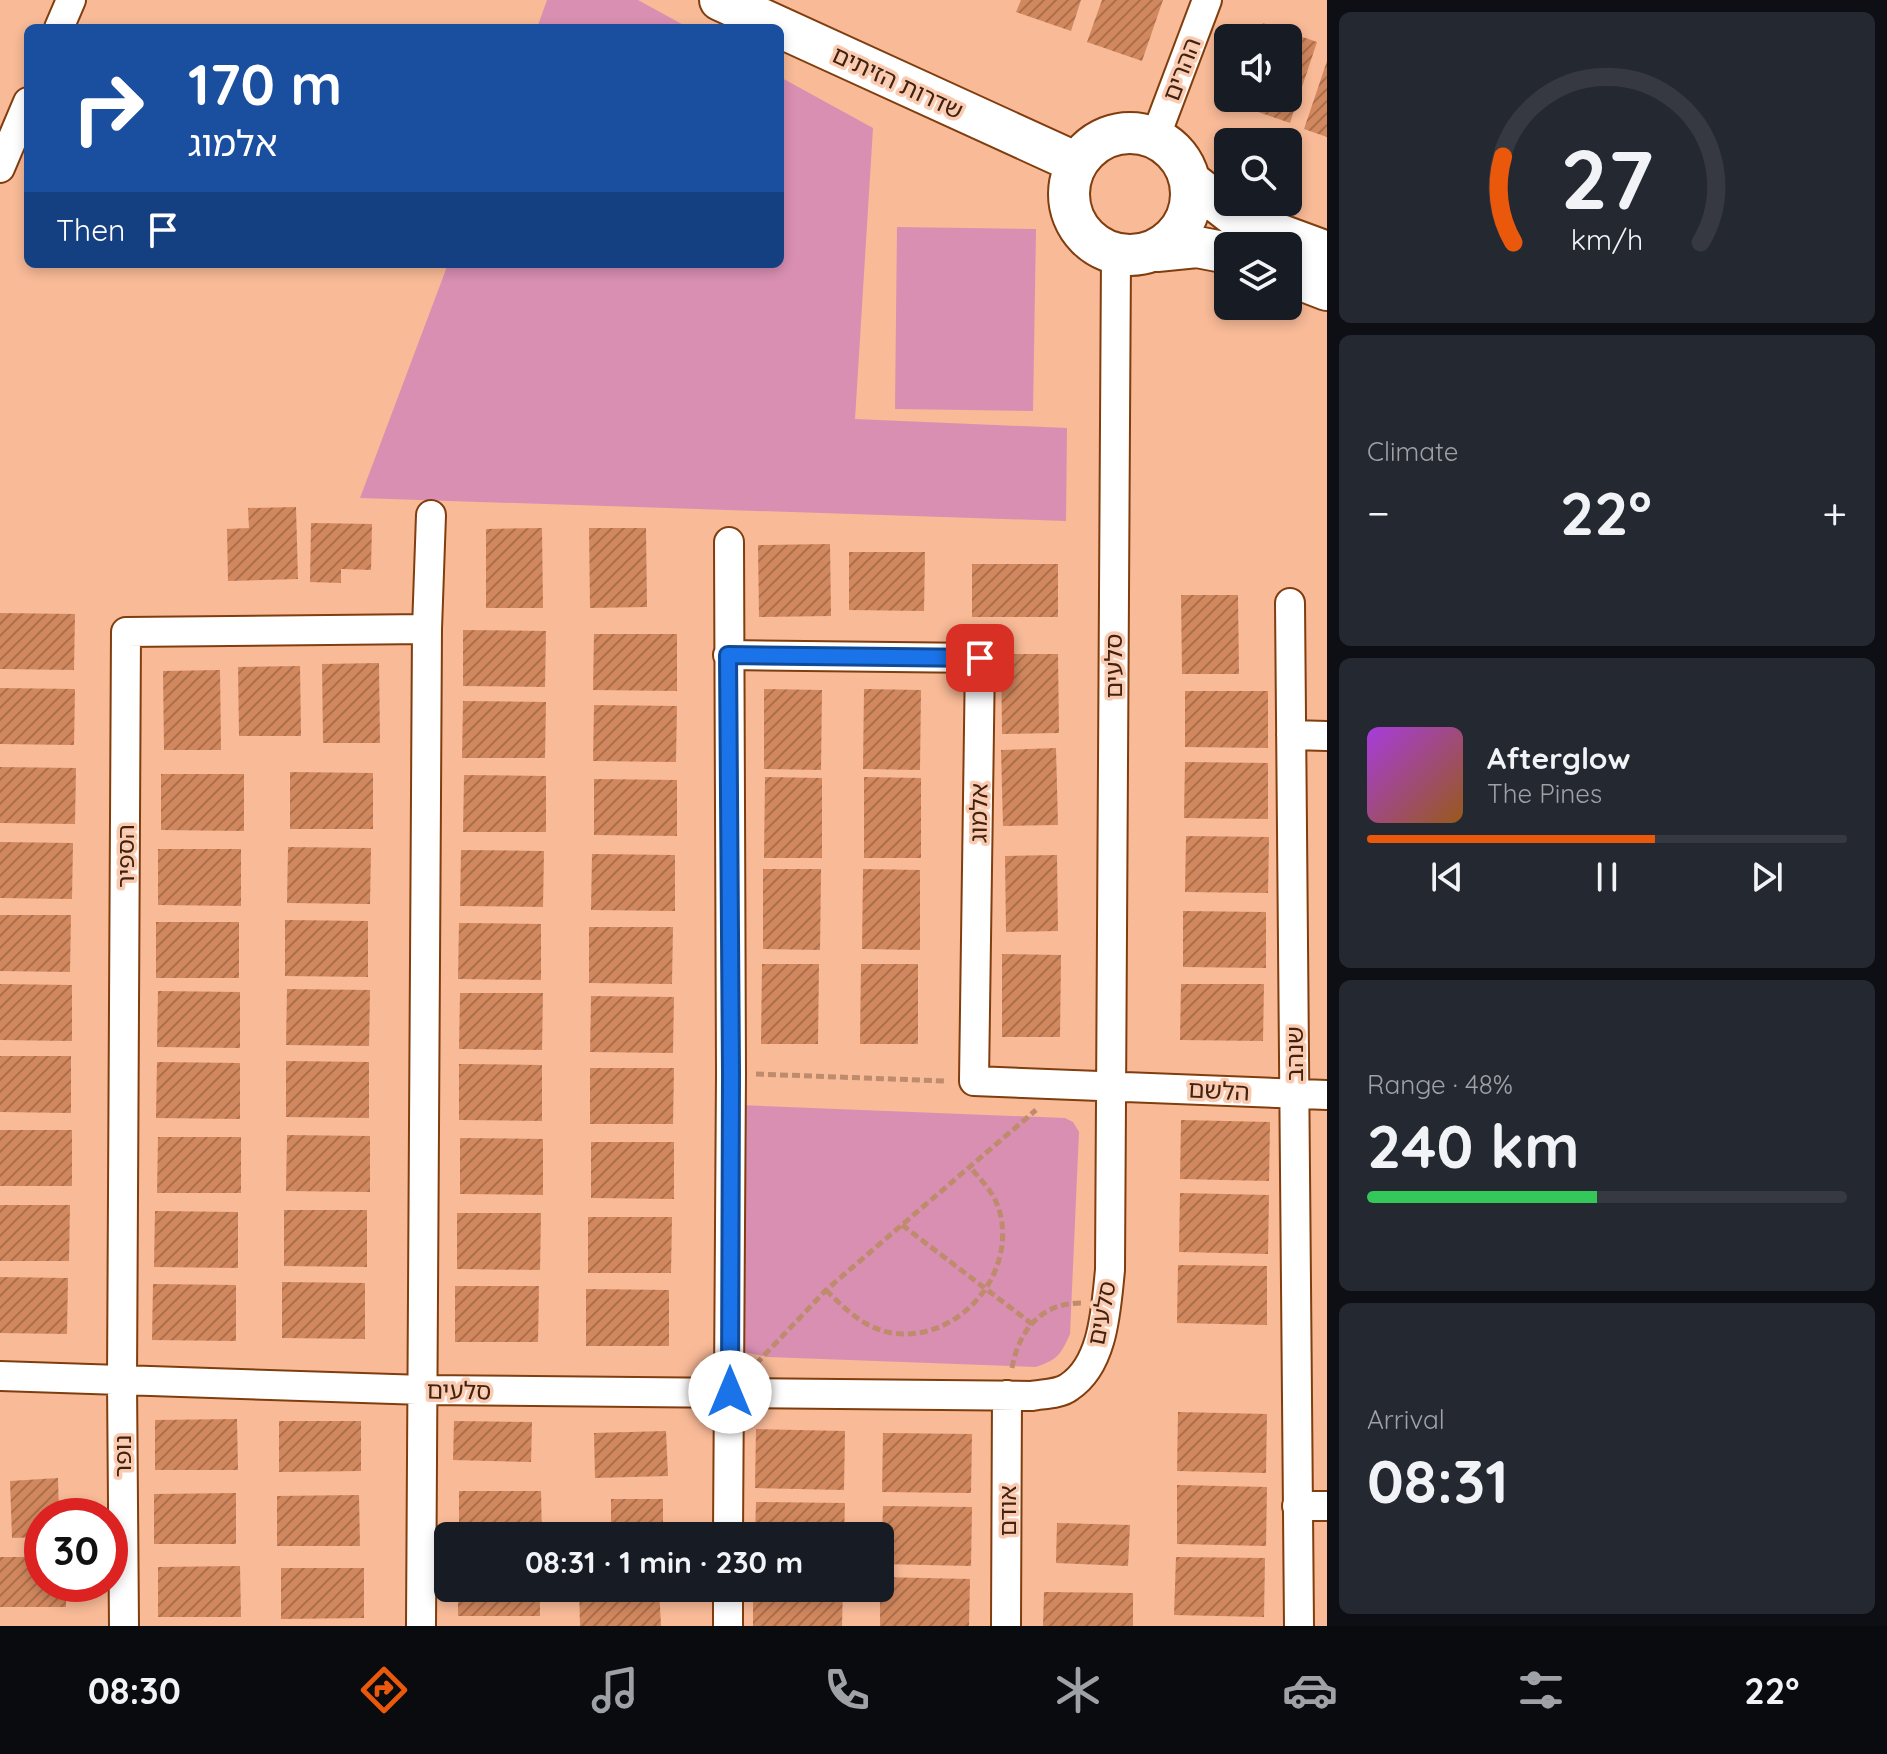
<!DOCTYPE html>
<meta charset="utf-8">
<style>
:root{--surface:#171b24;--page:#242831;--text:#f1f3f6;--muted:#9ea1a6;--line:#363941;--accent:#ea580c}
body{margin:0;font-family:Quicksand,"Noto Sans Hebrew",sans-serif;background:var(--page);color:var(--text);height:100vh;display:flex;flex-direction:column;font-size:30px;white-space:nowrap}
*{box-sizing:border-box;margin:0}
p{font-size:26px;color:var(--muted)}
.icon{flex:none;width:44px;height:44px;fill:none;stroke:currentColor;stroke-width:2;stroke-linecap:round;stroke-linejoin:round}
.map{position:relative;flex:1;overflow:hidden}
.panel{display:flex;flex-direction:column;gap:12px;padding:12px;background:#0d0f14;width:560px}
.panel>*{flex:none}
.banner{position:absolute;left:24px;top:24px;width:760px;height:244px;border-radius:12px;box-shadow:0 4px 12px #0003;background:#1a4fa0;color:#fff;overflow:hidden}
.controls{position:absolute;left:1214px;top:24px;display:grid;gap:16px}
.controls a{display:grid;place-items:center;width:88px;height:88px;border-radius:12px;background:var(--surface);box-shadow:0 4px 12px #0003;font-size:40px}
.speed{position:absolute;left:24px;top:1498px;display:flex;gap:16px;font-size:40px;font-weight:700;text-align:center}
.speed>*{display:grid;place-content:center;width:104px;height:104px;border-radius:50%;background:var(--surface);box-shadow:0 4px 12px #0003;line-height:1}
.speed .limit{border:12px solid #d22;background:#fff;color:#111}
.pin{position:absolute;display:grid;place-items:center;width:68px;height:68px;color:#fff;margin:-34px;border-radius:16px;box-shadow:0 4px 12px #0006}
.me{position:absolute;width:88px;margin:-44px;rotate:0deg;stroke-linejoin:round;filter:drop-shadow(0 0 6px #0008)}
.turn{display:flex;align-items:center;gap:28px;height:168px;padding:0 32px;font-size:36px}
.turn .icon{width:104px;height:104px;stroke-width:2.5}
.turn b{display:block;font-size:56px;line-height:68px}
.then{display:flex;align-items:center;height:76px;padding:0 32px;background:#0003;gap:16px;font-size:30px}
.big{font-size:60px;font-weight:800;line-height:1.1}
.panel .card{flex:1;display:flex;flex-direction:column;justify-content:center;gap:12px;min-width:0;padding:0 28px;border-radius:12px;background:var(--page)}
.panel .dial{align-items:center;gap:0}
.dial svg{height:208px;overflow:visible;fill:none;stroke:var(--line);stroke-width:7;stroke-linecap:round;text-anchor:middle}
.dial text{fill:var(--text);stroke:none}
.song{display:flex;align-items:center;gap:24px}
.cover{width:96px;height:96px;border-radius:12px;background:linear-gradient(135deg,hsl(280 70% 55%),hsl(30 70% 35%))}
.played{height:8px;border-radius:4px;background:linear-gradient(90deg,var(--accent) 60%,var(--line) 60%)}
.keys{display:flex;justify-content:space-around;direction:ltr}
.heat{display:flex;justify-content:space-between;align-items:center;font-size:44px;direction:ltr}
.charge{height:12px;border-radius:6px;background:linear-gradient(90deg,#34c759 48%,var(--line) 0)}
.trip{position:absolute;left:434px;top:1522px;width:460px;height:80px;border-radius:12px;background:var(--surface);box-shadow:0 4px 12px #0003;font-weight:800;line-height:80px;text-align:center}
.menu{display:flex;height:128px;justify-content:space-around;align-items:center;background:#090b0e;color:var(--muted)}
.menu .icon{width:56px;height:56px}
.menu .current{color:var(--accent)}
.menu b{font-size:36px;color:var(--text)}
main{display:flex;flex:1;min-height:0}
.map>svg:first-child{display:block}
.green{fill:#d98fb2}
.building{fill:url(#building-hatch)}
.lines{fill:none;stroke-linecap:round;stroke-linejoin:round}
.street-casing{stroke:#803d0d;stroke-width:32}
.secondary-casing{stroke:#803d0d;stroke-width:44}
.path{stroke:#bf8b6d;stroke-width:5;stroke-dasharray:8 4;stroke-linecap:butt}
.street{stroke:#fff;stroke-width:28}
.secondary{stroke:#fff;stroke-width:40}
.route-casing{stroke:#114b97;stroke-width:20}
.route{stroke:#1a73e8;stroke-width:14}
.labels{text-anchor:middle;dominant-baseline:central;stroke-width:7;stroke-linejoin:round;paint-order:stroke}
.street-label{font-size:24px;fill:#402210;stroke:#fbcbb1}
</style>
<main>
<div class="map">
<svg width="1327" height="1626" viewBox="0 0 1327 1626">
<defs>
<pattern id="building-hatch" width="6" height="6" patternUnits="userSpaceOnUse" patternTransform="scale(2)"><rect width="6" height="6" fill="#d2885e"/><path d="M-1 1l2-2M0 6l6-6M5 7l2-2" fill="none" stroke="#ac6f4c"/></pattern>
</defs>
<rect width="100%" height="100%" fill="#f8ba97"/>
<path class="green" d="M547 0H638L689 28H537Z
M780 77 873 128 855 419 1067 428 1066 521 360 498 448 264H780Z
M897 227 1036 229 1033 411 895 409Z
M739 1105 1065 1118 1073 1122 1079 1132 1070 1334C1060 1356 1058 1359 1036 1367L768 1357 743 1352Z"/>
<path class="building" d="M1021 0H1081L1071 31 1016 12Z
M1102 0H1163L1142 61 1087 42Z
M1263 23 1317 42 1290 123 1235 104 1237 98H1288V38H1258Z
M1327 61V137L1304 129Z
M296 507 298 579 228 581 227 529 249 528 248 508Z
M311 523 372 524 371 570 341 569V583L310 582Z
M542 528 543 608H486V529Z
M589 528H646L647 607 590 608Z
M830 544 831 616 759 617 758 545Z
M849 552H925L924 611 849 610Z
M972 564H1058V617H972Z
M1181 595H1238L1239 674H1182Z
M0 613 75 614 74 670 0 669Z
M463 630 546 631 545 687 463 686Z
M594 634H677V691L593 690Z
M1001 654H1058L1059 733 1002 734Z
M379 663 380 743H323L322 664Z
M300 666 301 736H239L238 667Z
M220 670 221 750H164L163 671Z
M0 688 75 689 74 745 0 744Z
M764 689 822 690 821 770 764 769Z
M864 689 921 690 920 770 863 769Z
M1185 691H1268V748L1185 747Z
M463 701 546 702 545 758H462Z
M594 705 677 706 676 762 593 761Z
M1056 748 1058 825 1003 826 1001 750Z
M1185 762 1268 763V819L1184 818Z
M0 767 76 768 75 824 0 823Z
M290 772 373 773V829H290Z
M161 774H244V831L161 830Z
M464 775 546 776V832H463Z
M765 777 822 778V858H764Z
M864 777 921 778V858H864Z
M594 779 677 780V836L594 835Z
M1186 836 1269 837 1268 893 1185 892Z
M0 842 73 843 72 899 0 898Z
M288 847 371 848 370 904 287 903Z
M158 849H241V906L158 905Z
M461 850 544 851 543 907 460 906Z
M592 854 675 855V911L591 910Z
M1057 855 1058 931 1006 932 1005 856Z
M763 869H821L820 950 763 949Z
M863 869 920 870V950L862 949Z
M1183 911 1266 912V968L1183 967Z
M0 915H71L70 972 0 971Z
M285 920 368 921V977L285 976Z
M156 922H239V978H156Z
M459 923 541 924V980L458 979Z
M589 927H673L672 984 589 983Z
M1002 954 1061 955 1060 1037H1002Z
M762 964H819L818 1044H761Z
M861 964H918V1044H860Z
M0 984 72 985V1041L0 1040Z
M1181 984H1264L1263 1041 1180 1040Z
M287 989 370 990 369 1046 286 1045Z
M158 991 240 992V1048L157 1047Z
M460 993H543L542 1050 459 1049Z
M591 996 674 997 673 1053 590 1052Z
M0 1056H71V1113L0 1112Z
M286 1061 369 1062V1118L286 1117Z
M157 1062 240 1063V1119L156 1118Z
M459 1064 542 1065V1121L459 1120Z
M590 1068H674L673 1124H590Z
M1181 1120 1270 1122 1269 1181 1180 1179Z
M0 1130H72V1186H0Z
M287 1135 370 1136V1192L286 1191Z
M158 1137H241V1193H157Z
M460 1138 543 1139V1195L460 1194Z
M591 1142H674V1199L591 1198Z
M1180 1193 1269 1195 1268 1254 1179 1252Z
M0 1205H70L69 1261H0Z
M284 1210H367V1267L284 1266Z
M155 1211 238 1212V1268L154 1267Z
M457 1213H541L540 1270 457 1269Z
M588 1217H672L671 1273H588Z
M1178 1265 1267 1266V1325L1177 1323Z
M0 1277 68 1278 67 1334 0 1333Z
M282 1282 365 1283V1339L282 1338Z
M153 1284 236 1285V1341L152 1340Z
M455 1286H539L538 1342H455Z
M586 1289 669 1290V1346H586Z
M1178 1412 1267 1414 1266 1473 1177 1471Z
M237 1419 238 1470H155V1420Z
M279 1421H361V1471L279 1472Z
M454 1421 532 1422 531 1462 453 1460Z
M756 1429 845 1431 844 1490 755 1488Z
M666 1431 668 1476 595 1478 594 1433Z
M883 1433 972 1434 971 1493 882 1492Z
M58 1478 59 1516H42V1537L12 1538 10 1481Z
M1177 1485 1267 1487 1266 1546 1177 1544Z
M459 1491H541L542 1536H459Z
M236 1493V1544H154V1494Z
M359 1495 360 1546H277V1496Z
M611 1499H663V1536H611Z
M756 1502 845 1503 844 1536H755Z
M883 1506 972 1507 971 1566 881 1564Z
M1057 1523 1130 1525 1128 1566 1056 1563Z
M0 1557H42V1584H66V1607H0Z
M1176 1557 1265 1558 1264 1617 1174 1615Z
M240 1566 241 1617H158V1567Z
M281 1568H364V1618L281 1619Z
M880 1577 970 1579 969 1626H880Z
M458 1588H540V1616H458Z
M579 1588H659L661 1626H580Z
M753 1588H843L842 1626H753Z
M1044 1592 1133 1593V1626H1043Z"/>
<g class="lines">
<defs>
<path id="street" d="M59 28 71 0
M1155 138 1207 0
M0 168 28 102
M1290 603 1299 1626
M728 655 980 658 974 1081 1327 1095
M1291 735 1327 736
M0 1376 424 1390 1032 1396C1043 1394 1060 1394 1069 1387 1104 1364 1106 1308 1110 1270L1116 255
M1297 1506H1327
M728 1536 731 1073 729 542
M124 1626 122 1382 126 632 427 629
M421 1626 427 629 431 515
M728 1626V1588
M1006 1626 1007 1395"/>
<path id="secondary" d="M720 0 1077 163
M1069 194a61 61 0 1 1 122 0a61 61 0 1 1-122 0Z
M1191 182 1240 220 1327 252
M1157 251 1197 247 1228 253
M1288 275 1327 290"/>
</defs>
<use href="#street" class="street-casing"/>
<use href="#secondary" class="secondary-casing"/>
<path class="path" d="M756 1074 946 1081
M902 1225 1032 1324
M826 1290C845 1309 864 1328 892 1333 957 1343 1016 1276 1000 1213 996 1195 982 1181 970 1167
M756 1364 826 1290 1036 1110
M1012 1368C1019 1330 1041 1303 1081 1303"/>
<use href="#street" class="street"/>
<use href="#secondary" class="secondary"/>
</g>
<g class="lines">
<defs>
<path id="route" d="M730 1392 731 1073 728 655 980 658"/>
</defs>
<use href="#route" class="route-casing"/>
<use href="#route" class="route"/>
</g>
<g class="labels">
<g class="street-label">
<text transform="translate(1181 69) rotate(-69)">ההרים</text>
<text transform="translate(898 82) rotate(25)">שדרות הזיתים</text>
<text transform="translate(1113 666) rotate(-90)">סלעים</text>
<text transform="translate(978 813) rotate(-89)">אלמוג</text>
<text transform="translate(125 856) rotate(-90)">הספיר</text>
<text transform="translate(1294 1054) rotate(-90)">שנהב</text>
<text transform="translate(1219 1090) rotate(3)">הלשם</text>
<text transform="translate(1101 1313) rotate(-79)">סלעים</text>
<text transform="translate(459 1390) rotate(1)">סלעים</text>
<text transform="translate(122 1456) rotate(-90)">נופר</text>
<text transform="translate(1007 1511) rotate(-90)">אודם</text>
</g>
</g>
</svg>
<div class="controls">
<a><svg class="icon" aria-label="sound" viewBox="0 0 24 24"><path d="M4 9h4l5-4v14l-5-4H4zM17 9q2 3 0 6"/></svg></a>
<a><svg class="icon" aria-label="search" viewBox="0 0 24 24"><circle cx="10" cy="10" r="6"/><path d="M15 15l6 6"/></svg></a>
<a><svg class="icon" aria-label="layers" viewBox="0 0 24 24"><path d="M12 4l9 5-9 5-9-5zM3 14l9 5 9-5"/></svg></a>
</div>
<div class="speed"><div class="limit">30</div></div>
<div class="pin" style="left:980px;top:658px;background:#d93025"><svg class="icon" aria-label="arrive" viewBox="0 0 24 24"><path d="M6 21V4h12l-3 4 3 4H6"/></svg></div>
<svg class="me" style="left:730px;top:1392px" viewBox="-20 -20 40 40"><circle r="19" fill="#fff"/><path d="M0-13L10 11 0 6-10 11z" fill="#1a73e8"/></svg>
<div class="trip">08:31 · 1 min · 230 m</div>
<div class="banner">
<div class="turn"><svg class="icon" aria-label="right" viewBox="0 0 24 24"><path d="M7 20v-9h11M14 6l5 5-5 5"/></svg><div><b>170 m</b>אלמוג</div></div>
<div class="then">Then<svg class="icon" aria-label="arrive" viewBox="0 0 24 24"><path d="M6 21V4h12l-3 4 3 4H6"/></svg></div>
</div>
</div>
<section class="panel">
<div class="card dial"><svg viewBox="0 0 100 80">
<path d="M14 69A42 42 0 1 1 86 69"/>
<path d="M14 69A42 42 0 0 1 10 36" stroke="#ea580c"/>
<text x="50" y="56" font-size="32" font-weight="700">27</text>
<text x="50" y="72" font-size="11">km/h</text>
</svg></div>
<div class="card"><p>Climate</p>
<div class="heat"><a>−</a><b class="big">22°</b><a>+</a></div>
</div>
<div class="card">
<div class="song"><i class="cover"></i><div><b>Afterglow</b><p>The Pines</p></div></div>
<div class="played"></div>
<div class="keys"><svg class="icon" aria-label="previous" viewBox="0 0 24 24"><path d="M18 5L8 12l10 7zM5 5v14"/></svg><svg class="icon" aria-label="pause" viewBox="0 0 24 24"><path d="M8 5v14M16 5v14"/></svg><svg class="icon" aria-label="next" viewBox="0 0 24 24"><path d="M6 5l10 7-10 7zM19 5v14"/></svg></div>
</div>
<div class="card"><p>Range · 48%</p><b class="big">240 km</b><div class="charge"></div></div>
<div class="card"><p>Arrival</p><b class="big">08:31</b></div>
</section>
</main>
<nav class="menu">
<b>08:30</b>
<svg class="icon current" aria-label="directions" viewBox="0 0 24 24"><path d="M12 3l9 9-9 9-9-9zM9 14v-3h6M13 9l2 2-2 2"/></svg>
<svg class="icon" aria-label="music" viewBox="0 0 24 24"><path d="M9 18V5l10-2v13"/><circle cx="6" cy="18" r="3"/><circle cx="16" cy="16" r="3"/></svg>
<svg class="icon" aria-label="phone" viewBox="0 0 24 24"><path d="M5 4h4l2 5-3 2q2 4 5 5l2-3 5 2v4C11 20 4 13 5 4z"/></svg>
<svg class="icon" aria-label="climate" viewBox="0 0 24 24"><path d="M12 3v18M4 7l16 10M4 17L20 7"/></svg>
<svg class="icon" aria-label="car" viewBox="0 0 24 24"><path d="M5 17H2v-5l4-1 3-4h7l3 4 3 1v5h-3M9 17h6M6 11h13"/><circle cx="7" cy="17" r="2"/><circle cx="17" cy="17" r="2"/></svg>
<svg class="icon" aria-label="filters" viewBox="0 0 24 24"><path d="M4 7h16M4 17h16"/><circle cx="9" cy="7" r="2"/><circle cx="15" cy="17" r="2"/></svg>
<b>22°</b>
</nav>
